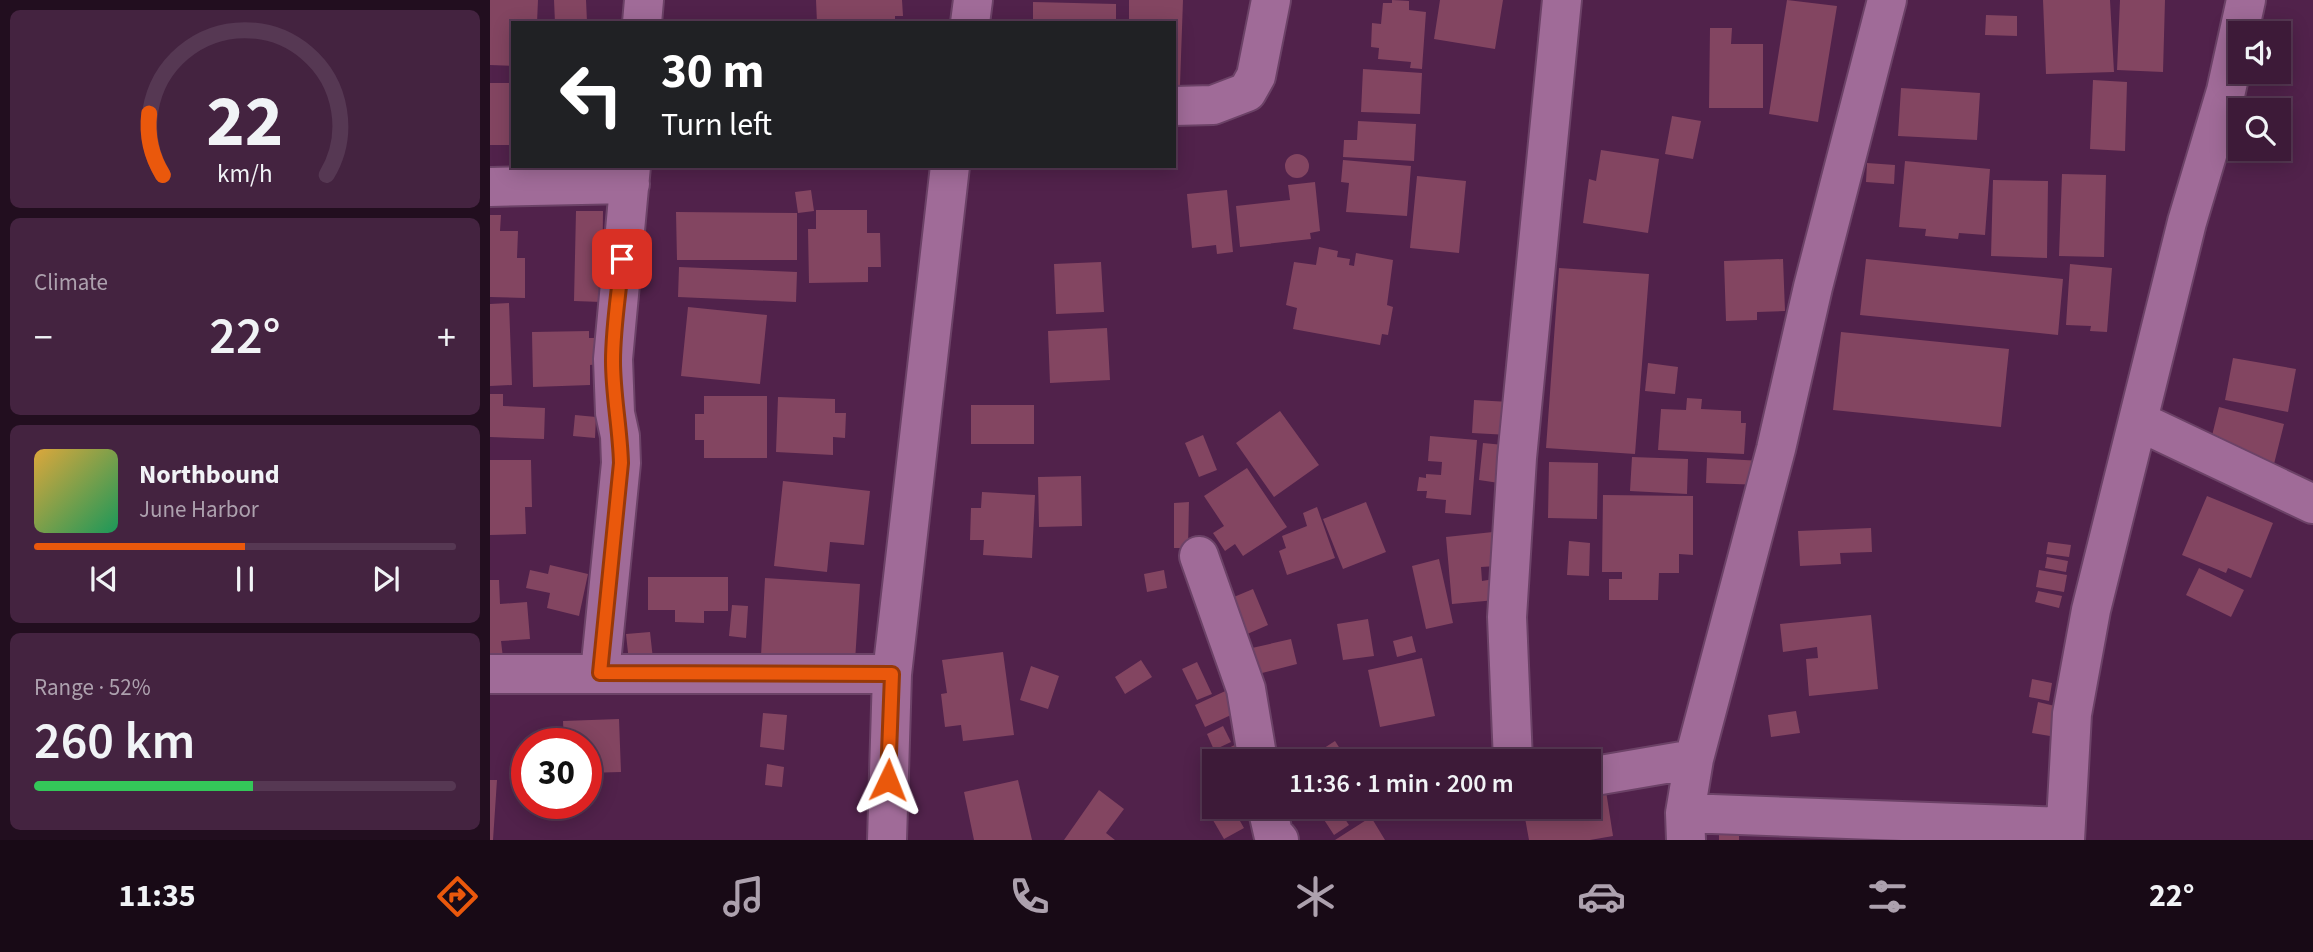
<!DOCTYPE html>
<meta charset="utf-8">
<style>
:root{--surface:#3d1a38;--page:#442340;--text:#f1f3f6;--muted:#ada1ae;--line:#563853;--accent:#ea580c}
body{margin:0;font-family:"Source Sans 3",sans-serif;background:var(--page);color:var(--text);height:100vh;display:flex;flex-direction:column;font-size:26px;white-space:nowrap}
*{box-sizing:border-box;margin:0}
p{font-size:23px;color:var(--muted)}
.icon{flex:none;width:38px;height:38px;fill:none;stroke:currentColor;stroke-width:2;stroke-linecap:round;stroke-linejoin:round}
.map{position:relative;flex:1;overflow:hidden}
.side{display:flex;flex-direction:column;gap:10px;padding:10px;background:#220e1f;width:490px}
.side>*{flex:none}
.banner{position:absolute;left:21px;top:21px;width:665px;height:147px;border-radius:0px;box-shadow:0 4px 18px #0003,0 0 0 2px var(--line);background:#202124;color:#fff;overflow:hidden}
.tools{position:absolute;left:1738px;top:21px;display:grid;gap:14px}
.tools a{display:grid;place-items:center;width:63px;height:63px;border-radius:0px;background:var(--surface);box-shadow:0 4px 18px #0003,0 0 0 2px var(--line);font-size:35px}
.speed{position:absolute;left:21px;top:728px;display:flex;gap:14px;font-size:35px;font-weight:700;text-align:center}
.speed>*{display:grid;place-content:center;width:91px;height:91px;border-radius:50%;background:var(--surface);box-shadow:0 4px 18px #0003,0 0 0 2px var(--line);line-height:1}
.speed .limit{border:10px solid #d22;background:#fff;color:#111}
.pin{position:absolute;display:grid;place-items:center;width:60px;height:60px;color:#fff;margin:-30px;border-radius:14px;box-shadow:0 4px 10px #0006}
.me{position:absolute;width:77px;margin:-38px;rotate:2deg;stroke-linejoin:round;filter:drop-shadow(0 0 5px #0008)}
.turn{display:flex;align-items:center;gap:24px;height:147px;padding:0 35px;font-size:32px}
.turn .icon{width:91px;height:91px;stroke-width:2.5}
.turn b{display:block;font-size:49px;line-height:60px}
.big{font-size:52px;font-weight:600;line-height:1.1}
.side .tile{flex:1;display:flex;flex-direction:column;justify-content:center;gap:10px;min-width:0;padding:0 24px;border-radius:10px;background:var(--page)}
.side .dial{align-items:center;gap:0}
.dial svg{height:182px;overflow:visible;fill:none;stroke:var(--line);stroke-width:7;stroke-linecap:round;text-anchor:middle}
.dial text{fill:var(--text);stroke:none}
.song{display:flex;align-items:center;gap:21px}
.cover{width:84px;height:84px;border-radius:10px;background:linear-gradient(135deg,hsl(40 70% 55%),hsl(150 70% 35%))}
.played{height:7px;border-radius:4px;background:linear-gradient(90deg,var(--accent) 50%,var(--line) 50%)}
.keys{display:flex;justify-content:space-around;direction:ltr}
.heat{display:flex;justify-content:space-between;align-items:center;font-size:38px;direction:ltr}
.charge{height:10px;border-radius:5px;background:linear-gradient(90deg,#34c759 52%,var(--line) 0)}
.trip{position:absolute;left:712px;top:749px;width:399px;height:70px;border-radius:0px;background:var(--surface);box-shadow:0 4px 18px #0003,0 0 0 2px var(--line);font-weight:600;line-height:70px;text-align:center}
.tabs{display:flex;height:112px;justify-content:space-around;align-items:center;background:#180a16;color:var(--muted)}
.tabs .icon{width:49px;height:49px}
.tabs .on{color:var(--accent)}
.tabs b{font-size:32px;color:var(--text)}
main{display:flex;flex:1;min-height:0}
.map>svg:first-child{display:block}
.building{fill:#834561}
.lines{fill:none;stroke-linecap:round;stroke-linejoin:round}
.minor-casing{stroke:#6c4267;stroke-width:42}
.minor{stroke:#a06b98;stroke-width:38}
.route-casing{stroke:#983908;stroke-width:18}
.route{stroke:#ea580c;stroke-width:12}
</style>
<main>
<section class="side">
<div class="tile dial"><svg viewBox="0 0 100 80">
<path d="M14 69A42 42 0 1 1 86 69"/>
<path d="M14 69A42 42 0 0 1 8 42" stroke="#ea580c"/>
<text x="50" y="56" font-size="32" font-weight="700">22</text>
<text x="50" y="72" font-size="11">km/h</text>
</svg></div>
<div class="tile"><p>Climate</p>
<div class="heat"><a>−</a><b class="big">22°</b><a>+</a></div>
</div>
<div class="tile">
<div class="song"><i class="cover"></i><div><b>Northbound</b><p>June Harbor</p></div></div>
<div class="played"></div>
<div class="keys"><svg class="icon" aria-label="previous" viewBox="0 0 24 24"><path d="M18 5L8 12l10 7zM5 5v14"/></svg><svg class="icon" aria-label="pause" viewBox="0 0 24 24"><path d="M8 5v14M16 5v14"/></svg><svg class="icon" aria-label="next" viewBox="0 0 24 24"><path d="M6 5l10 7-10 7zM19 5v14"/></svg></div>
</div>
<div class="tile"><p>Range · 52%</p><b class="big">260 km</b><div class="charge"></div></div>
</section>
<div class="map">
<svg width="1823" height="840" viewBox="0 0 1823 840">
<rect width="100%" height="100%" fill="#51224b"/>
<path class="building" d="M0 0H48L47 23H23V66L0 65Z
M64 0H96L97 22 65 23Z
M326 0H412L413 16H405V23H327Z
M639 0H693L690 85H684V23H639Z
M902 0 919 1V10L936 12 932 69 920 68 921 62 888 59 889 48 881 47 882 23 891 24 893 3H902Z
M950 0H1013L1005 49 944 39Z
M1297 0 1347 6 1328 122 1279 114Z
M1553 0H1620L1624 72 1556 74Z
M1630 0H1675L1673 72 1627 70Z
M543 2 626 4V23H543Z
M1496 15 1527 16V36L1495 35Z
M1220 28H1242L1241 44H1273V108H1219Z
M873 69 932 73 930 114 871 112Z
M1603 80 1637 82 1635 151 1600 149Z
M0 83H23V145H0Z
M1411 88 1490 93 1487 140 1408 136Z
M1182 116 1211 121 1203 159 1175 154Z
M868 121 926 124 924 161 853 157 854 140H867Z
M1111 150 1169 159 1158 233 1093 223 1099 179 1106 181Z
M795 166a12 12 0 1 1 24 0a12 12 0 1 1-24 0Z
M853 160 921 166 917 216 856 212 859 183 851 182Z
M1415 161 1500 169 1495 235 1469 233 1468 239 1435 236 1436 229 1409 227Z
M1377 163 1405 165 1404 184 1376 182Z
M1572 174 1616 175 1614 257 1569 256Z
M927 176 976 181 969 253 920 248Z
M1503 180 1558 181 1557 258 1501 256Z
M825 182 830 231 820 233 821 239 750 247 746 206 800 200 798 185Z
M321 190 324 211 308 213 305 192Z
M737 190 743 252 727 254 726 245 702 248 697 194Z
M326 210H377V233H390L391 267H378V282L319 283 318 229H326Z
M86 211H113L112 302 84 301Z
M186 212 307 213V260H187Z
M0 215H11L10 231H28L27 258H35V298L0 297Z
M829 247 848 251 847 257 860 259 859 265 864 266 866 253 903 260 897 305 903 307 898 335 892 334 890 345 803 329 807 308 796 305 804 262 826 265Z
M1293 259 1295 311 1267 312V320L1236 321 1234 261Z
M1376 259 1573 279 1568 335 1370 315Z
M611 262 614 312 566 314 564 264Z
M1580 264 1622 268 1617 332 1600 331 1601 326 1576 325Z
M189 267 307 272 306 302 188 297Z
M1069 268 1159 274 1145 454 1056 448Z
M19 303 22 385 0 386V304Z
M198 307 277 315 270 384 191 376Z
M617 328 620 380 560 383 558 331Z
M99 331V338H108L109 364 100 365V385L43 387 42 332Z
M1351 332 1519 349 1511 427 1343 410Z
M1743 358 1806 369 1798 412 1735 400Z
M1158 363 1188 367 1185 394 1155 391Z
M0 394H13V406L55 408 54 439 0 437Z
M214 396H277V458H214V440H205V414H214Z
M288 397 345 399V413H356L355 438 343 437V455L286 452Z
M1197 398 1212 399 1211 409 1251 411V423H1256L1254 454 1168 450 1171 409 1196 410Z
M984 400 1020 402 1019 435 982 433Z
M481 405H544V444H481Z
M1729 407 1794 424 1784 464 1719 448Z
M790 411 829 465 784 497 746 443Z
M85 415 106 417 105 438 83 436Z
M713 435 727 470 709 477 695 443Z
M940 436 987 440 981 515 955 513 956 500 936 498 937 491H927L929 477 936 478V474L951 475 952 462 938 461Z
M993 443 1014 445 1009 483 989 480Z
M1142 457 1198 459 1197 494 1140 491Z
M1217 458 1273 461V485L1216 483Z
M0 460H41L42 507H35L36 534 0 535Z
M1059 462 1108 463 1107 519 1058 518Z
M757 468 797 527 753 556 745 544 735 551 723 533 734 526 714 496Z
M591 476 592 526 549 527 548 477Z
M293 481 380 491 374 545 340 542 337 572 284 566Z
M492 492 545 495 542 558 493 555 494 540H480L481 508H491Z
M1113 495 1203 496V555L1189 554V573H1169L1168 600H1119V579H1132V572H1112Z
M1717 496 1783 523 1761 578 1738 568 1736 573 1692 555Z
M699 502 698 548H684V503Z
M876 502 896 552 853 569 833 519Z
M827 507 845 558 797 575 789 551 796 548 792 536 817 526 813 513Z
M1381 528 1382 552 1350 553 1351 564 1310 566 1308 531Z
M1003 532 1006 566 991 567 992 581 1004 579 1006 600 962 604 956 537Z
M1079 541 1100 543 1099 576 1077 575Z
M1558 542 1581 545 1579 557 1556 554Z
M1557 557 1578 561 1576 572 1555 568Z
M949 559 963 623 936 629 922 566Z
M60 565 98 574 89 616 57 608 60 593 36 588 40 570 58 574Z
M1709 568 1754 590 1741 617 1696 595Z
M674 570 677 588 657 592 654 574Z
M1549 570 1577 575 1574 592 1546 587Z
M158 577H238V611H214V623L185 622V610H158Z
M275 578 370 584 365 661 271 656Z
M0 580H9L10 604 37 602 40 639 11 641 13 658 0 659Z
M763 589 778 625 755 635 739 599Z
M1548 591 1572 596 1569 608 1545 602Z
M242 605 258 606 256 638 239 636Z
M1381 615 1388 689 1319 696 1316 659 1328 658 1327 647 1293 652 1290 624Z
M878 619 884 656 853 660 847 624Z
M160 632 163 659 139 662 136 634Z
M922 636 926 652 907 657 903 641Z
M801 639 807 664 768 674 762 648Z
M513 652 524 735 473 741 471 725 455 727 451 694 457 693 452 660Z
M932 658 945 716 890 727 878 670Z
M651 660 662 677 635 694 625 677Z
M707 662 722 694 707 700 692 669Z
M541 666 569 676 558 709 530 700Z
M1542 679 1562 683 1559 701 1539 697Z
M744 687 754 709 715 727 705 705Z
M1548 702 1565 706 1560 736 1542 733Z
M1306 711 1310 733 1281 737 1278 715Z
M273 713 297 715 294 750 270 747Z
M129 719 131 772 96 773V744H74L73 721Z
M733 726 741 742 724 750 717 734Z
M753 741 763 761H724L722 756Z
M845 741 858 761H814Z
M277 764 294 767 292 787 275 785Z
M0 780H7L3 840H0Z
M528 780 542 840H484L474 792Z
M609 790 634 809 616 833 625 840H574Z
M1116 791 1123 836 1100 840H1039L1033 807H1099V794Z
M724 796V807H742L754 828 734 839 713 803Z
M831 807H847L859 825 844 835 827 809Z
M881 817 895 840H845Z
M1229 832 1249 833V840H1229Z"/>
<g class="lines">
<defs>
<path id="minor" d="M152 23 154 0
M480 23 483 0
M684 106 723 105 757 92 766 76 781 0
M0 187 140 184
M1648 421 1823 504
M709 556 756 689 768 761
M110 673 131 463 130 436 125 413 123 359 141 166
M0 674H402
M1023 761 1017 617 1027 458 1072 0
M1099 777 1204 759
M777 807 783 833 789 840
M1195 813 1575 827
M397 840 402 674 460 166
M1196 840 1195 813 1204 759 1286 449 1323 287 1397 0
M1575 840 1582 714 1601 610 1697 222 1736 91 1756 0"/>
</defs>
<use href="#minor" class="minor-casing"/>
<use href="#minor" class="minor"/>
</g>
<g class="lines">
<defs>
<path id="route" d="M132 259C129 292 123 327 123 361 123 395 130 428 131 463L110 673 402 674 398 780"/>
</defs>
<use href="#route" class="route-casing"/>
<use href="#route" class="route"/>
</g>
</svg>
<div class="tools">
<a><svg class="icon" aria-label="sound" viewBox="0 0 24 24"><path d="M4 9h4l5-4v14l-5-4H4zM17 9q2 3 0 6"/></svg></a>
<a><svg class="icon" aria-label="search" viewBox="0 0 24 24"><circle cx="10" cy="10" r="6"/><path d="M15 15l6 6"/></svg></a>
</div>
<div class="speed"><div class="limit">30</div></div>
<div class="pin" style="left:132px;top:259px;background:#d93025"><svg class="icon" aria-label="arrive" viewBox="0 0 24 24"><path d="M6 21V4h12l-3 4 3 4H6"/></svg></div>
<svg class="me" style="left:398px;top:780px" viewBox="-20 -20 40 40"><path d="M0-17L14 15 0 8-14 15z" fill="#ea580c" stroke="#fff" stroke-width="4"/></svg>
<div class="trip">11:36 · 1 min · 200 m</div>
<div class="banner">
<div class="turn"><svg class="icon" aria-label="left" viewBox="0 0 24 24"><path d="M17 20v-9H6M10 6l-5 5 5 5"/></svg><div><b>30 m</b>Turn left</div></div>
</div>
</div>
</main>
<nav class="tabs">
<b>11:35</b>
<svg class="icon on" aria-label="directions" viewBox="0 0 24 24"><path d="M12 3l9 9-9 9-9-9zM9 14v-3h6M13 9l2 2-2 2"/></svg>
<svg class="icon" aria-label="music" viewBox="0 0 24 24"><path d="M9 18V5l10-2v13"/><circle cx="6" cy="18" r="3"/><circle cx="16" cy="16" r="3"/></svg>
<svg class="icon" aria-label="phone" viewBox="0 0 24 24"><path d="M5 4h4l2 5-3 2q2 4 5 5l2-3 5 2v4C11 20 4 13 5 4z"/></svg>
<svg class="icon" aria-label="climate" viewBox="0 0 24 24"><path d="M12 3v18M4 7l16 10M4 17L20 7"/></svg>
<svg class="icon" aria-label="car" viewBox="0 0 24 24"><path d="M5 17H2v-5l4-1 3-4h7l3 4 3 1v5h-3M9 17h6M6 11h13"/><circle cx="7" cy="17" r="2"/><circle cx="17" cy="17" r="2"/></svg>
<svg class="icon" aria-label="filters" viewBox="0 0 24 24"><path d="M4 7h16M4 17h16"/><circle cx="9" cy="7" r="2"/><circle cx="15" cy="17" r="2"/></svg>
<b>22°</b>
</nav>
